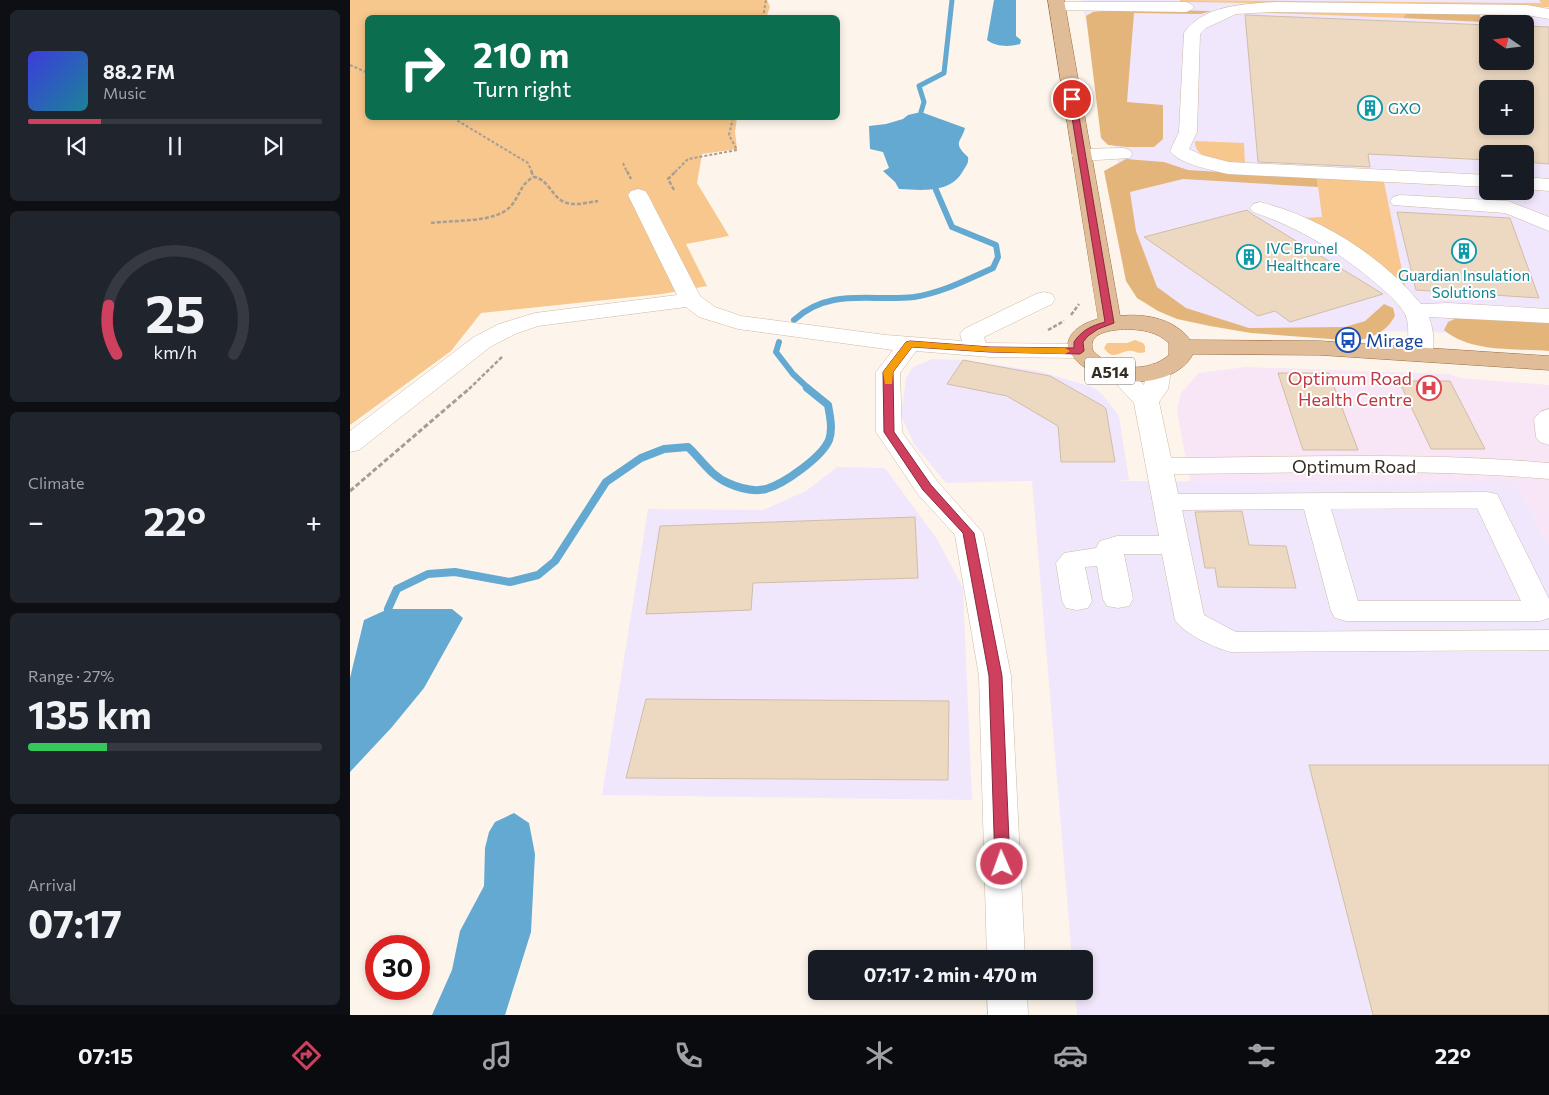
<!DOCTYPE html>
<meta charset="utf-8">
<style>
:root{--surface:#171b24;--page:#20242c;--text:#f1f3f6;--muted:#9ea1a6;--line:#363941;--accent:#cf405f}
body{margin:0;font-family:Commissioner,sans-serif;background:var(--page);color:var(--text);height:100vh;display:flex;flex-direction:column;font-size:19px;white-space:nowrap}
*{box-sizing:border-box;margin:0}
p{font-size:16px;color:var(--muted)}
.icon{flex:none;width:28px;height:28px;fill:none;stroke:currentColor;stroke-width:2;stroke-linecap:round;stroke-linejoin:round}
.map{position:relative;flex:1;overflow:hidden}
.details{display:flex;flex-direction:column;gap:10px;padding:10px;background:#0d0f14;width:350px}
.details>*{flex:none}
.banner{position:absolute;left:15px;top:15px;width:475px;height:105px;border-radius:8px;box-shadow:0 2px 8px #0003;background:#0b6e4f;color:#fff;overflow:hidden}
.needle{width:32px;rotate:284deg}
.controls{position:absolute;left:1129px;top:15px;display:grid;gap:10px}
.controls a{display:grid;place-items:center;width:55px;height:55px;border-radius:8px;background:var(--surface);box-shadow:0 2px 8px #0003;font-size:25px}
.speed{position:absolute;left:15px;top:935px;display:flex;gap:10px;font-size:25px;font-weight:700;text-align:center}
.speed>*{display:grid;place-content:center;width:65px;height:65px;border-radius:50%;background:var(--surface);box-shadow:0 2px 8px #0003;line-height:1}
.speed .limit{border:8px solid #d22;background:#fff;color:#111}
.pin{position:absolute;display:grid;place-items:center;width:42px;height:42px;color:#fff;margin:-21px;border:2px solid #fff;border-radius:50%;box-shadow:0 1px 5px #0007}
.me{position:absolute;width:55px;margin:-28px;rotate:358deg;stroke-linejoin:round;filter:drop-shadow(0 0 4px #0008)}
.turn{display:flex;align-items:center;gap:18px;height:105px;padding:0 25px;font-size:22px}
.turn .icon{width:65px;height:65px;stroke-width:2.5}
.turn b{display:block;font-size:35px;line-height:42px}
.big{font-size:38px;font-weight:700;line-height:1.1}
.details .widget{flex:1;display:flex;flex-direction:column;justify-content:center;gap:8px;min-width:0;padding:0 18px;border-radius:8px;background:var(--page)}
.details .dial{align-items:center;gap:0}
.dial svg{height:130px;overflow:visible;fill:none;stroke:var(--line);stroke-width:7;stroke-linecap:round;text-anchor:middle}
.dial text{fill:var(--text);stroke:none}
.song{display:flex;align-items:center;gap:15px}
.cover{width:60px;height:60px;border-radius:8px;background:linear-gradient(135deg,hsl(240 70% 55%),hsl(190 70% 35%))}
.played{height:5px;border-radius:2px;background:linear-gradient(90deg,var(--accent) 25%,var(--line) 25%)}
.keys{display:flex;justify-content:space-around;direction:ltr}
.heat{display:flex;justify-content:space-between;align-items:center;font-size:28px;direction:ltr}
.charge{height:8px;border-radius:4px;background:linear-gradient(90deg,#34c759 27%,var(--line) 0)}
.trip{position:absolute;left:458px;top:950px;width:285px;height:50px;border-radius:8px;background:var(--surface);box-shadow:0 2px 8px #0003;font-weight:700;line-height:50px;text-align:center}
.menu{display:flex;height:80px;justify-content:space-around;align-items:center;background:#090b0e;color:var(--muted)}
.menu .icon{width:35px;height:35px}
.menu .on{color:var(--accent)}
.menu b{font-size:22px;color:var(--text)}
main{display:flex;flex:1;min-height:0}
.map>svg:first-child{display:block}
.commercial{fill:#f8e5f6}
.industrial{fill:#f1e7fc;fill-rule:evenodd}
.green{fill:#f7c78d}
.forest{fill:#e4b57b}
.water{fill:#63a9d2}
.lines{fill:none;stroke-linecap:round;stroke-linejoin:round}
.stream-far2{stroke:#63a9d2;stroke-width:5}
.stream-far1{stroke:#63a9d2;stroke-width:6}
.stream{stroke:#63a9d2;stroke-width:8}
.building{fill:#edd9c2;stroke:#d0bda6;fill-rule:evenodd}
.minor-casing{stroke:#cdbaa3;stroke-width:1}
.major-casing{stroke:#976c43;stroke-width:1}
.path-far2{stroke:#a69e95;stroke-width:2;stroke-dasharray:3 2;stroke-linecap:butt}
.path-far1{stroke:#a69e95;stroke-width:2.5;stroke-dasharray:4 2;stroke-linecap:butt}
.path{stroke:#a69e95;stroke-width:3;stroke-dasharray:5 2.5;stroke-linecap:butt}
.minor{fill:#fff;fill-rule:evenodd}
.major{fill:#e1bc98;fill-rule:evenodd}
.route{fill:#cf405f;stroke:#872a3e}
.slow{fill:#f59e0b}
.labels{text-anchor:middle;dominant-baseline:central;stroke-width:4;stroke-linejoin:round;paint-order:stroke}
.far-culture-label{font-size:15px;fill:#0d838f;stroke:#fff;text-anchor:start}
.shield{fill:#fff;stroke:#706b65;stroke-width:1}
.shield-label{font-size:16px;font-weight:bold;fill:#332c23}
.transit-label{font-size:18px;fill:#164399;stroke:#fff;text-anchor:start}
.health-label{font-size:18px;fill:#be3a42;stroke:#fff;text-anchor:end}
.street-label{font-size:18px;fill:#332c23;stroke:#fff}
</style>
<main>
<section class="details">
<div class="widget">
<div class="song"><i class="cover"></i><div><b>88.2 FM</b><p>Music</p></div></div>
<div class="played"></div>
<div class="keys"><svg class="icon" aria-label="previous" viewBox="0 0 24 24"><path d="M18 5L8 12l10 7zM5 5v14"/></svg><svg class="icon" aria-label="pause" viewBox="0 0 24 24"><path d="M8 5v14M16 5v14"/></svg><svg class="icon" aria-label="next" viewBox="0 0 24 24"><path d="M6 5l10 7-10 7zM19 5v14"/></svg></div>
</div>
<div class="widget dial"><svg viewBox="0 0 100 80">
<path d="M14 69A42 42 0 1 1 86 69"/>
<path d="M14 69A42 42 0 0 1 9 39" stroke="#cf405f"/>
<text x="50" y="56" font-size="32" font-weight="700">25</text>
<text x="50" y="72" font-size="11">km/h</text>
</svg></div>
<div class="widget"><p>Climate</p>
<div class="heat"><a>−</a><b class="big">22°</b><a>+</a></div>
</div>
<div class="widget"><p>Range · 27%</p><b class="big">135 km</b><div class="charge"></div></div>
<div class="widget"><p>Arrival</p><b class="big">07:17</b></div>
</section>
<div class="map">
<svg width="1199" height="1015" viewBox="0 0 1199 1015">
<rect width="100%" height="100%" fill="#fdf5eb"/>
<path class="commercial" d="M896 367 1100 374 1109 378 1199 385V546L1165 482 840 481 827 411 831 393 849 373Z"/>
<path class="industrial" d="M731 0H1199V335L899 328 831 312 797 290ZM1138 24H1175V61H1138ZM1138 89H1175V126H1138ZM1138 154H1175V191H1138Z
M582 359 613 360 689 371 742 387 752 394 769 416 779 480 765 481 1165 482 1199 546V1015H727L725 991H734V959H722L682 481 596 483 564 444 551 416 556 378 563 367Z
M487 467 535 468 587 539 613 588 622 800 252 795 298 509 413 510 456 491Z"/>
<path class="green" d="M0 0H417L420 7 416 18H18V118H387L385 132 387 149 352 154 347 183 379 236 336 244 357 286 312 294 131 313 101 351 0 425Z
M830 0 1191 3 1189 0H1199V7L830 2Z
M1058 11 1053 18 892 12Z
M845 141 894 143 895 165C882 164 843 161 845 141Z
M967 178 1034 182 1056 290C1022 258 996 234 951 218L972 217Z
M785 340 793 343 795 346V352C789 354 787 352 782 351 771 349 764 363 754 348L757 343H777Z"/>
<path class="forest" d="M768 9 861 11 851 14 784 13 777 102 813 105V139L804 147H777L758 145 751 138 736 16 743 12Z
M1058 11 1129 12 1132 22 1053 18Z
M776 159 814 162 838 170 967 178 968 187 833 179 780 192 786 231 807 287 836 308 899 328 995 327 1015 321 1034 304 1043 308 1045 316C1035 333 1025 336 1007 341L901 333 860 326 827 319 808 311 787 298 776 281 754 171Z
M1109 317 1199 323V351C1165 348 1121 353 1094 330L1098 322Z"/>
<path class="water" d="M644 0H666V36L671 40 670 44C660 47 646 47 637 40Z
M571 112 615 128C611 143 602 142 618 157 619 163 616 166 613 171 600 194 572 190 549 189L545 182 533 171 539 168 533 152 520 149 519 126 536 124 553 119 558 115Z
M38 609H102L113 618 74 688 42 727 0 772V678L14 620Z
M164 813 179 823 185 854 181 932 155 1015H82L102 970 110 931 134 886 135 848 139 832 145 822Z"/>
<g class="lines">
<path class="stream-far2" d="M571 112 574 102 569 86 594 73 602 0"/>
<path class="stream-far1" d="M444 320C480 287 521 302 564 297 592 293 618 279 643 268L648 257 646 245 602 227 586 190
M429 342 426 352 443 374 459 389"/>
<path class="stream" d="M38 609 47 589 78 574 105 572 160 582 188 575 205 561 256 482 291 458 314 449 338 447C351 459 361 476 378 483 389 488 404 492 416 489 434 484 472 457 479 440 483 429 480 416 478 405L457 388"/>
</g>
<path class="building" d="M895 15 1138 25V61H1175V26L1199 27V164L1175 162V154H1138V160L1018 154 1020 167 908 162ZM1138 89H1175V126H1138Z
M897 210 902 214 1033 294 940 322 925 311 908 316 794 237Z
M1047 212 1160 218 1189 298 1066 290Z
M613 360 700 376 753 406 756 409 765 462H711L708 426 657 396 597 384Z
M928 373H979L1008 450H953Z
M1049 381H1100L1135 449H1081Z
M892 511 899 545 936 546 946 588 868 587 865 568H855L845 512Z
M565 517 568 578 403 583 401 610 296 614 310 526Z
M296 699 599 701 598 780 276 778Z
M959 765H1199V1015H1023Z"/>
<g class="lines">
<defs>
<path id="minor" d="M707 2H836L841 4 844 7 841 10 836 12 702 10 699 7 702 4Z
M924 2 1177 5 1199 9V19L1177 15 924 12 886 14 856 28 850 34 847 132 839 149 852 155 879 162 1138 175V187L878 174C862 170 829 164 820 151L829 132 834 33C853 5 894 4 924 2Z
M773 148 780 150 782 154 780 158 731 161 724 159 721 155 724 151 731 149Z
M1175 177 1199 179V191L1175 189Z
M288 189 295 191 298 195 350 296 365 307 391 316 536 335 612 341 610 334 614 329 686 294 694 292 702 294 705 299 702 304 634 337 636 343 730 344 738 346 742 351 738 356 730 358 640 357 566 351 550 373 552 432 587 481 633 533 661 676 675 959H637L629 676 605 535 567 493 526 432V372L543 350 388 329 349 317 336 307 188 326 165 334 140 347 9 450 0 452V431L124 337 149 324 185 313 327 295 278 195 281 191Z
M1050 195 1158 201 1199 217V231L1155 213 1043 205 1040 201 1043 197Z
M910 202C971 217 1031 256 1071 304L1099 303 1199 309V323L1079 317C1083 329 1087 348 1079 359L1071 361 1063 359C1054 347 1062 328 1055 314 1049 303 1038 294 1029 286 991 253 950 228 903 212L900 208 903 204Z
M809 363 818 365 821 370 818 389 809 402 821 458C946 457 1074 452 1199 463V479C1075 468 949 473 824 474L828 494 1137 492 1147 494 1199 599V618L1190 621H996L985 618 981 611 954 509 832 510 854 615 886 632 1199 630V650L881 652C865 648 834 634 825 620L812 554H774L783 599 779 606 768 608 757 606 753 599 747 566 735 567 742 601 738 608 727 610 716 608 712 601 706 563 714 553 746 548 750 541 767 536H809L784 403 755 372 758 367C776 363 783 374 794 385L797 370 800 365ZM1127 508 1171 601H1008L981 509Z
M1199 409V445L1190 442 1186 437 1184 419 1190 412Z
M637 991H677L678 1015H638Z"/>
<path id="major" d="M698 0H714L770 316C795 313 825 319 840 340L970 341 1199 356V370L970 355 843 354C822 394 738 389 718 349 716 332 733 323 748 319ZM776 329C793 330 806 331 819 343V355C799 373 762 371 743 351 736 332 762 330 776 329Z"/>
</defs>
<use href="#minor" class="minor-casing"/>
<use href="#major" class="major-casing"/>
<path class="path-far2" d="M413 18 416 0
M0 65 18 73
M103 118 178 163 182 172
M273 163 277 172
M325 172 338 159 387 150 379 135 383 118"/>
<path class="path-far1" d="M181 171 184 177
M277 171 281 179
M324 190 318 179 326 171
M81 223C102 220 145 223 160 207 170 197 170 183 184 177 200 180 202 199 217 203 227 206 238 202 248 201
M721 315 729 304
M698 330 714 321
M119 389 153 356"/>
<path class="path" d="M0 491 120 388"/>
<use href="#minor" class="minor"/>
<use href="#major" class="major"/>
</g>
<path class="route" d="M722 97 726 99 764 323 748 329 738 336 733 342 734 351 730 354 640 352 562 347 543 372 544 432 581 485 624 533 652 676 660 864 658 869 652 870 647 869 645 864 639 676 613 533 573 490 534 432 533 372 556 342 560 341 640 347 724 348V342C732 330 741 326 755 322L719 99Z"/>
<path class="slow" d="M560 341 640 347 715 348 720 351 715 354 640 352 562 347 543 372 542 384H535L533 372 556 342Z"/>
<defs>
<symbol id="building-ring" viewBox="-11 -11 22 22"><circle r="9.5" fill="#fff" stroke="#0f9aa8" stroke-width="1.5"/><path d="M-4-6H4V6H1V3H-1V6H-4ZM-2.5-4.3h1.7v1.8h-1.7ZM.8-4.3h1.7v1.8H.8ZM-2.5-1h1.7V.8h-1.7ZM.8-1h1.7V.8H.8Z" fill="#0f9aa8"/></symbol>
<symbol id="bus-ring" viewBox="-11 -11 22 22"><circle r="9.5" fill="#fff" stroke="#1a4fb4" stroke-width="1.5"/><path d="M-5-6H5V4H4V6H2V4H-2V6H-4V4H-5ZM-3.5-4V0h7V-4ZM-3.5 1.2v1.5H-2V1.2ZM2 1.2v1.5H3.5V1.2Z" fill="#1a4fb4"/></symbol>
<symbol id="hospital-ring" viewBox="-11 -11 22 22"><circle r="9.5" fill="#fff" stroke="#e0444e" stroke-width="1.5"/><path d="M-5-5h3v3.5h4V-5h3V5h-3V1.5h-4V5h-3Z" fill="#e0444e"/></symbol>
</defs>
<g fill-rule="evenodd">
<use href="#building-ring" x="1006" y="94" width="28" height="28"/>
<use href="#building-ring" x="1100" y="237" width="28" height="28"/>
<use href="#building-ring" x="885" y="243" width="28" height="28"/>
<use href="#bus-ring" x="984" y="326" width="28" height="28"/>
<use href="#hospital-ring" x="1065" y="374" width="28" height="28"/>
</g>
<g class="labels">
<g class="far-culture-label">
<text x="1038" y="108">GXO</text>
<text x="916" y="248">IVC Brunel<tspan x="916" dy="17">Healthcare</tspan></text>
<text x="1114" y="275" text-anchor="middle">Guardian Insulation<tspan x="1114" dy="17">Solutions</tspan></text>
</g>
<rect class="shield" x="735" y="357.5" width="50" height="27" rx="4"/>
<g class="shield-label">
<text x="760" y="371">A514</text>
</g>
<g class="transit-label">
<text x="1016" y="340">Mirage</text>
</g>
<g class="health-label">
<text x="1062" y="378">Optimum Road<tspan x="1062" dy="21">Health Centre</tspan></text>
</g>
<g class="street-label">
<text x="1004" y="466">Optimum Road</text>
</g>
</g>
</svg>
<div class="controls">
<a><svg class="needle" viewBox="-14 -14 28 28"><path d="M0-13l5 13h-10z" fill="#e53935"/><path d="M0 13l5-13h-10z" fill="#9ea1a6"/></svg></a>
<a>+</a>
<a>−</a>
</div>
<div class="speed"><div class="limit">30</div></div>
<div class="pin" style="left:722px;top:99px;background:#d93025"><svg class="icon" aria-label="arrive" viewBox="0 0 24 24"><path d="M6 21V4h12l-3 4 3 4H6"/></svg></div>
<svg class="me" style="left:652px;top:864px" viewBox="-20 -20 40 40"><circle r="17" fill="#cf405f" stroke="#fff" stroke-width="3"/><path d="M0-11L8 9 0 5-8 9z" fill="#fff"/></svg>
<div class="trip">07:17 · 2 min · 470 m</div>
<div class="banner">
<div class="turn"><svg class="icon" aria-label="right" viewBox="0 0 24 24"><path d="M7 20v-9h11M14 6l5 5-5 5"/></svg><div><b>210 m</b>Turn right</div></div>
</div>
</div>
</main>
<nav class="menu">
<b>07:15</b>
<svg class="icon on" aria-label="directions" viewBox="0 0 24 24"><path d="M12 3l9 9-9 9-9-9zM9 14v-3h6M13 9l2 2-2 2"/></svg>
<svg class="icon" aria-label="music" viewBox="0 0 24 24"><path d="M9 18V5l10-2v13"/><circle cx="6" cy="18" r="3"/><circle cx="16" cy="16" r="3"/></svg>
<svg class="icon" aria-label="phone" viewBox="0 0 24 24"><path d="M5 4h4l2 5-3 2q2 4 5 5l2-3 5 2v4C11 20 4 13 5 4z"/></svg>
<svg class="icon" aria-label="climate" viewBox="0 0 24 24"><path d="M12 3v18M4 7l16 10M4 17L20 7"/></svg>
<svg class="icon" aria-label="car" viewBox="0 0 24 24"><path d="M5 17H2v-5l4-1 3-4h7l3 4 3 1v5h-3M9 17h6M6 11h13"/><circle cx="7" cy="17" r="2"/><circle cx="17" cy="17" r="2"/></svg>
<svg class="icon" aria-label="filters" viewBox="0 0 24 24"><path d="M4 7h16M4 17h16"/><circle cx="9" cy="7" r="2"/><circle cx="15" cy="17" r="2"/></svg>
<b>22°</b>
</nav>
